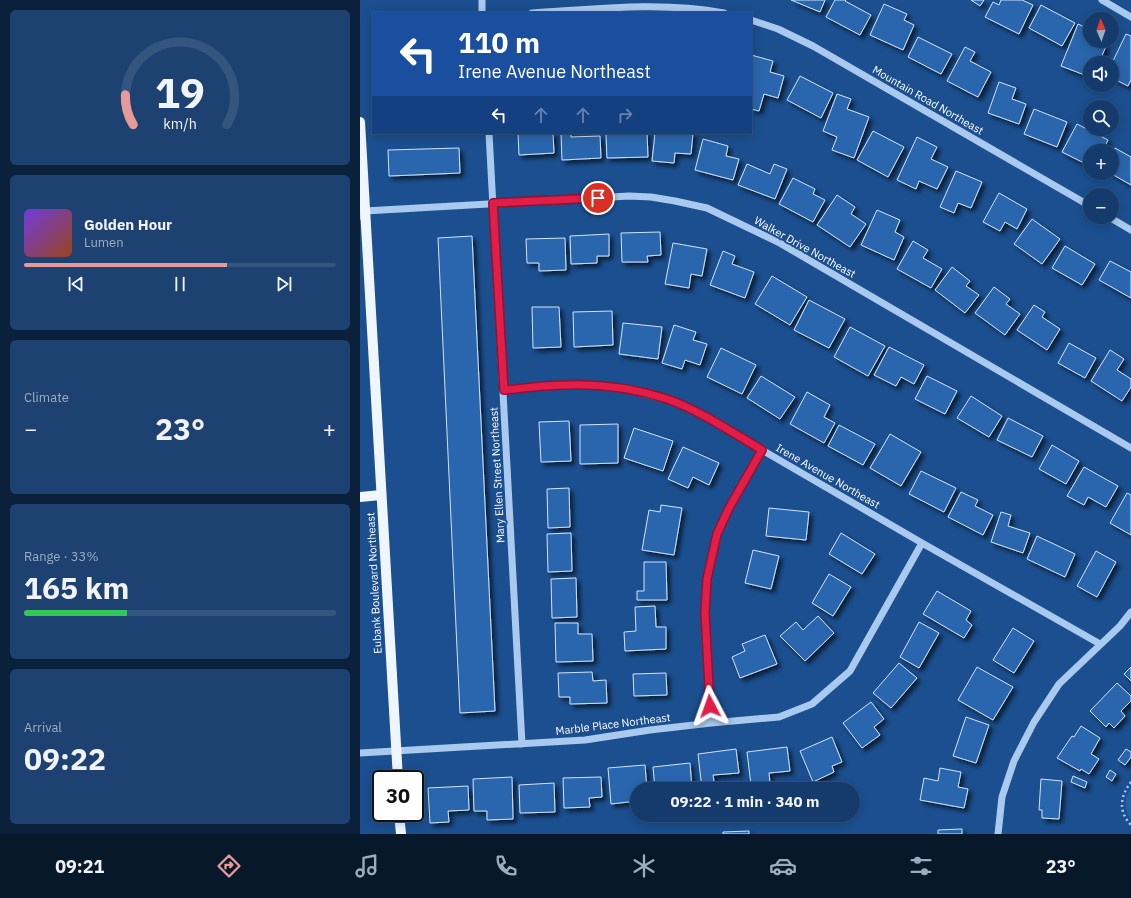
<!DOCTYPE html>
<meta charset="utf-8">
<style>
:root{--surface:#143b6b;--page:#1d4271;--text:#f1f3f6;--muted:#9dadc1;--line:#33557e;--accent:#e69b98}
body{margin:0;font-family:"IBM Plex Sans",sans-serif;background:var(--page);color:var(--text);height:100vh;display:flex;flex-direction:column;font-size:15px;white-space:nowrap}
*{box-sizing:border-box;margin:0}
p{font-size:13px;color:var(--muted)}
.icon{flex:none;width:22px;height:22px;fill:none;stroke:currentColor;stroke-width:2;stroke-linecap:round;stroke-linejoin:round}
.map{position:relative;flex:1;overflow:hidden}
.drawer{display:flex;flex-direction:column;gap:10px;padding:10px;background:#0b203b;width:360px}
.drawer>*{flex:none}
.guide{position:absolute;left:12px;top:12px;width:380px;height:122px;border-radius:0px;box-shadow:0 2px 10px #0003,0 0 0 1px var(--line);background:#1a4fa0;color:#fff;overflow:hidden}
.needle{width:26px;rotate:358deg}
.controls{position:absolute;left:723px;top:12px;display:grid;gap:8px}
.controls a{display:grid;place-items:center;width:36px;height:36px;border-radius:50%;background:var(--surface);box-shadow:0 2px 10px #0003,0 0 0 1px var(--line);font-size:20px}
.speed{position:absolute;left:12px;top:770px;display:flex;gap:8px;font-size:20px;font-weight:700;text-align:center}
.speed>*{display:grid;place-content:center;width:52px;height:52px;border-radius:50%;background:var(--surface);box-shadow:0 2px 10px #0003,0 0 0 1px var(--line);line-height:1}
.speed .limit{border:2px solid #111;border-radius:6px;background:#fff;color:#111}
.pin{position:absolute;display:grid;place-items:center;width:34px;height:34px;color:#fff;margin:-17px;border:2px solid #fff;border-radius:50%;box-shadow:0 1px 4px #0007}
.me{position:absolute;width:44px;margin:-22px;rotate:356deg;stroke-linejoin:round;filter:drop-shadow(0 0 3px #0008)}
.turn{display:flex;align-items:center;gap:14px;height:84px;padding:0 20px;font-size:18px}
.turn .icon{width:52px;height:52px;stroke-width:2.5}
.turn b{display:block;font-size:28px;line-height:34px}
.lanes{display:flex;align-items:center;height:38px;padding:0 20px;background:#0003;justify-content:center;gap:20px;direction:ltr}
.lanes .off{opacity:.35}
.big{font-size:30px;font-weight:800;line-height:1.1}
.drawer .card{flex:1;display:flex;flex-direction:column;justify-content:center;gap:6px;min-width:0;padding:0 14px;border-radius:6px;background:var(--page)}
.drawer .dial{align-items:center;gap:0}
.dial svg{height:104px;overflow:visible;fill:none;stroke:var(--line);stroke-width:7;stroke-linecap:round;text-anchor:middle}
.dial text{fill:var(--text);stroke:none}
.song{display:flex;align-items:center;gap:12px}
.cover{width:48px;height:48px;border-radius:6px;background:linear-gradient(135deg,hsl(260 70% 55%),hsl(20 70% 35%))}
.played{height:4px;border-radius:2px;background:linear-gradient(90deg,var(--accent) 65%,var(--line) 65%)}
.keys{display:flex;justify-content:space-around;direction:ltr}
.heat{display:flex;justify-content:space-between;align-items:center;font-size:22px;direction:ltr}
.charge{height:6px;border-radius:3px;background:linear-gradient(90deg,#34c759 33%,var(--line) 0)}
.trip{position:absolute;left:270px;top:782px;width:230px;height:40px;border-radius:20px;background:var(--surface);box-shadow:0 2px 10px #0003,0 0 0 1px var(--line);font-weight:800;line-height:40px;text-align:center}
.tab-bar{display:flex;height:64px;justify-content:space-around;align-items:center;background:#08182b;color:var(--muted)}
.tab-bar .icon{width:28px;height:28px}
.tab-bar .selected{color:var(--accent)}
.tab-bar b{font-size:18px;color:var(--text)}
main{display:flex;flex:1;min-height:0}
.map>svg:first-child{display:block}
.green{fill:#2461a8}
.building{fill:#2a66ad;stroke:#cfe3fa;filter:url(#shadow)}
.lines{fill:none;stroke-linecap:round;stroke-linejoin:round}
.path{stroke:#a9c9ee;stroke-width:2.5;stroke-dasharray:2 3;stroke-linecap:butt}
.minor{stroke:#a9c9ee;stroke-width:7}
.major{stroke:#f0f6ff;stroke-width:10}
.route-casing{stroke:#92132f;stroke-width:10}
.route{stroke:#e11d48;stroke-width:7}
.labels{text-anchor:middle;dominant-baseline:central;stroke-width:4;stroke-linejoin:round;paint-order:stroke}
.street-label{font-size:11px;fill:#fff;stroke:#1b4f8f}
</style>
<main>
<section class="drawer">
<div class="card dial"><svg viewBox="0 0 100 80">
<path d="M14 69A42 42 0 1 1 86 69"/>
<path d="M14 69A42 42 0 0 1 8 46" stroke="#e69b98"/>
<text x="50" y="56" font-size="32" font-weight="700">19</text>
<text x="50" y="72" font-size="11">km/h</text>
</svg></div>
<div class="card">
<div class="song"><i class="cover"></i><div><b>Golden Hour</b><p>Lumen</p></div></div>
<div class="played"></div>
<div class="keys"><svg class="icon" aria-label="previous" viewBox="0 0 24 24"><path d="M18 5L8 12l10 7zM5 5v14"/></svg><svg class="icon" aria-label="pause" viewBox="0 0 24 24"><path d="M8 5v14M16 5v14"/></svg><svg class="icon" aria-label="next" viewBox="0 0 24 24"><path d="M6 5l10 7-10 7zM19 5v14"/></svg></div>
</div>
<div class="card"><p>Climate</p>
<div class="heat"><a>−</a><b class="big">23°</b><a>+</a></div>
</div>
<div class="card"><p>Range · 33%</p><b class="big">165 km</b><div class="charge"></div></div>
<div class="card"><p>Arrival</p><b class="big">09:22</b></div>
</section>
<div class="map">
<svg width="771" height="834" viewBox="0 0 771 834">
<defs>
<filter id="shadow"><feDropShadow dx="3.5" dy="3.5" stdDeviation="2" flood-color="#0009"/></filter>
</defs>
<rect width="100%" height="100%" fill="#1b4f8f"/>
<path class="green" d="M771 788V820C764 810 764 798 771 788Z"/>
<path class="building" d="M431 0H465L460 12Z
M475 0H486L485 1 511 15 500 35 466 17Z
M611 0H624L620 6Z
M641 0H662L673 5 659 34 625 17 633 2 639 5Z
M524 4 547 14 544 20 554 25 543 50 510 35Z
M681 5 715 23 702 46 669 28Z
M718 24 729 29 725 38 730 40V41H733L746 46 739 63H730V77L701 66Z
M766 34 771 36V80L768 86 752 78V63Z
M558 37 592 54 581 74 548 57Z
M605 47 615 52 610 61 631 72 618 97 587 81Z
M391 55 413 61 410 72 424 76 418 98 404 94 399 111 391 109Z
M440 76 473 93 461 118 427 100Z
M639 82 656 88 652 99 666 104 659 124 628 113Z
M477 94 491 99 487 109 509 117 494 158 472 150 477 137 463 131Z
M674 109 707 122 697 147 664 134Z
M717 124 748 140 743 151H730V166L702 152Z
M513 131 544 147 528 177 497 160Z
M158 133H193L194 153 159 155Z
M201 133H211V137L240 136 241 158 202 160Z
M287 133 288 157 247 158 246 134Z
M295 133H333L331 154 315 153 314 163 292 161Z
M557 137 577 147 571 159 588 167 577 189 559 181 556 189 537 180Z
M343 139 368 146 366 156 379 159 373 180 335 170Z
M99 148 100 173 29 176 28 150Z
M755 148 771 157V185L750 173H752V153Z
M387 164 410 174 414 164 427 169 415 199 378 185Z
M596 171 622 182 611 208 598 203 594 213 580 207Z
M433 178 455 189 453 194 465 200 453 222 419 204Z
M639 193 667 209 657 229 645 222 640 231 623 222Z
M477 195 495 207 491 214 506 224 490 247 457 225Z
M517 210 540 220 535 232 544 237 534 260 501 245Z
M672 219 700 239 682 264 654 244Z
M300 232 301 255 287 256 288 262H262L261 233Z
M249 234V256H237V263L211 264 210 236Z
M112 236 135 711 100 713 78 238Z
M205 238 206 270 179 271V263H167L166 239Z
M553 241 568 250 563 258 582 269 571 288 537 269Z
M313 243 347 249 342 276 331 274 329 288 305 284Z
M705 246 735 264 722 285 692 268Z
M363 251 375 256 372 264 394 272 385 298 350 285Z
M750 261 771 272V298L739 280Z
M592 267 610 281 606 286 619 295 605 313 575 290Z
M412 276 447 297 430 325 395 304Z
M634 287 650 299 646 304 660 314 645 335 615 313Z
M449 300 485 319 469 348 434 330Z
M674 305 685 312 682 317 700 329 687 350 657 330Z
M172 307H199L201 347 173 348Z
M252 311 253 345 214 347 213 312Z
M263 323 302 327 298 359 259 354Z
M314 325 336 332 333 340 347 344 340 365 325 360 322 369 302 363Z
M490 327 525 346 508 376 474 357Z
M709 343 736 358 725 378 698 363Z
M529 347 564 365 554 384 541 377 536 386 514 375Z
M361 348 396 365 382 394 347 377Z
M750 350 764 359 757 370 771 379V387L762 401 731 381Z
M401 376 435 397 420 419 387 398Z
M567 376 597 391 585 414 555 399Z
M447 392 470 405 464 417 475 423 464 443 430 424Z
M611 396 642 416 629 437 597 418Z
M648 418 683 436 672 457 637 440Z
M209 421 211 461 181 462 179 422Z
M258 424V463L220 464V425Z
M479 425 515 444 503 465 468 446Z
M274 428 313 441 303 471 264 458Z
M530 434 561 452 541 486 510 468Z
M692 445 719 461 706 484 679 469Z
M323 447 359 463 349 485 333 477 328 488 308 479Z
M724 467 758 486 746 507 728 497 724 505 707 496Z
M561 471 596 488 584 512 549 494Z
M209 488 210 527 188 528 187 489Z
M601 492 618 500 615 506 633 515 623 535 588 517Z
M767 493 771 495V535L750 523Z
M301 505 322 508 314 555 282 550 289 510 300 512Z
M409 508 449 512 446 540 406 536Z
M641 512 651 515 648 526 670 533 663 553 631 542Z
M211 533 212 571 188 572 187 534Z
M481 533 515 554 502 574 469 554Z
M677 536 715 554 705 577 667 559Z
M393 550 419 556 411 589 385 583Z
M736 551 756 562 737 597 717 586Z
M284 562H306L307 600H277V591H284Z
M469 574 491 587 473 616 452 603Z
M216 578 217 617 192 618 191 579Z
M577 591 611 611 606 620 612 625 604 638 563 614Z
M295 606 296 627H306V649L265 651 264 632 276 631 275 607Z
M458 616 474 633 445 661 420 636 436 622 443 630Z
M559 622 579 633 559 668 540 657Z
M195 623H218V634H232L233 661 196 662Z
M653 628 674 641 654 673 633 660Z
M405 635 417 664 380 678 372 657 385 651 382 644Z
M539 663 557 678 531 708 513 693Z
M617 667 653 687 633 720 598 700Z
M771 667V681L764 674Z
M232 672 233 681 246 680 247 703 210 704V697H199L198 673Z
M306 673 307 695 274 696 273 674Z
M757 683 771 696V701L761 711 765 716 754 728 749 723 746 727 730 711Z
M511 702 524 719 514 727 520 735 502 748 483 723Z
M606 717 629 725 616 763 593 756Z
M721 726 740 738 731 754 739 759 729 774 721 769 720 771 697 758 712 736 714 737Z
M472 737 482 762 472 766 474 772 453 782 440 751Z
M427 747 430 771 409 773 410 783 391 785 387 752Z
M376 749 379 773 353 775 355 788 342 789 338 754Z
M766 749 771 752V757L765 765 758 760Z
M330 763 332 789H295L293 767Z
M285 765 287 789H277V801L251 804 248 768Z
M580 768 601 772 598 787 608 789 604 808 560 800 564 778 578 781Z
M750 770 756 774 752 781 746 777Z
M713 776 727 782 725 788 711 782Z
M152 777 153 819 127 820V811H114L113 779Z
M241 777 242 797 229 798 230 807 204 808 203 778Z
M681 779 702 781 699 819 682 818V810H679Z
M194 783 195 812 160 813 159 785Z
M108 786 109 810 88 811 89 822 70 823 68 788Z
M602 829V834H578V830Z
M389 831V834H363V832Z"/>
<g class="lines">
<path class="path" d="M771 782C760 797 758 811 771 825"/>
<path class="minor" d="M122 0V13
M742 0 771 17
M172 13C236 9 301 1 364 13
M391 20 418 29 453 46 730 206
M129 133 162 744
M0 216 5 211 269 196 291 197 315 201 347 208 418 242 771 448
M749 217 771 230
M143 389 208 385 245 386 274 391 308 400 335 411 562 543 740 644
M351 723 345 613 347 579 357 534 369 508 402 450
M0 753 225 740 290 730 351 723 419 717 452 704 490 671 562 543
M638 834 642 797 654 761 674 722 699 684 760 626 771 612"/>
<path class="major" d="M0 122 38 779
M0 497 21 495
M39 813 41 834"/>
</g>
<g class="lines">
<defs>
<path id="route" d="M238 198 133 203 144 390C165 388 186 385 208 385 241 384 276 389 307 399 339 410 373 433 402 450L369 508 357 534 347 579 345 613 350 706"/>
</defs>
<use href="#route" class="route-casing"/>
<use href="#route" class="route"/>
</g>
<g class="labels">
<g class="street-label">
<text transform="translate(568 100) rotate(30)">Mountain Road Northeast</text>
<text transform="translate(445 247) rotate(29)">Walker Drive Northeast</text>
<text transform="translate(137 475) rotate(-93)">Mary Ellen Street Northeast</text>
<text transform="translate(468 476) rotate(30)">Irene Avenue Northeast</text>
<text transform="translate(14 583) rotate(-93)">Eubank Boulevard Northeast</text>
<text transform="translate(253 724) rotate(-7)">Marble Place Northeast</text>
</g>
</g>
</svg>
<div class="controls">
<a><svg class="needle" viewBox="-14 -14 28 28"><path d="M0-13l5 13h-10z" fill="#e53935"/><path d="M0 13l5-13h-10z" fill="#9dadc1"/></svg></a>
<a><svg class="icon" aria-label="sound" viewBox="0 0 24 24"><path d="M4 9h4l5-4v14l-5-4H4zM17 9q2 3 0 6"/></svg></a>
<a><svg class="icon" aria-label="search" viewBox="0 0 24 24"><circle cx="10" cy="10" r="6"/><path d="M15 15l6 6"/></svg></a>
<a>+</a>
<a>−</a>
</div>
<div class="speed"><div class="limit">30</div></div>
<div class="pin" style="left:238px;top:198px;background:#d93025"><svg class="icon" aria-label="arrive" viewBox="0 0 24 24"><path d="M6 21V4h12l-3 4 3 4H6"/></svg></div>
<svg class="me" style="left:350px;top:706px" viewBox="-20 -20 40 40"><path d="M0-17L14 15 0 8-14 15z" fill="#e11d48" stroke="#fff" stroke-width="4"/></svg>
<div class="trip">09:22 · 1 min · 340 m</div>
<div class="guide">
<div class="turn"><svg class="icon" aria-label="left" viewBox="0 0 24 24"><path d="M17 20v-9H6M10 6l-5 5 5 5"/></svg><div><b>110 m</b>Irene Avenue Northeast</div></div>
<div class="lanes"><svg class="icon" aria-label="left" viewBox="0 0 24 24"><path d="M17 20v-9H6M10 6l-5 5 5 5"/></svg><svg class="icon off" aria-label="ahead" viewBox="0 0 24 24"><path d="M12 20V5M6 11l6-6 6 6"/></svg><svg class="icon off" aria-label="ahead" viewBox="0 0 24 24"><path d="M12 20V5M6 11l6-6 6 6"/></svg><svg class="icon off" aria-label="right" viewBox="0 0 24 24"><path d="M7 20v-9h11M14 6l5 5-5 5"/></svg></div>
</div>
</div>
</main>
<nav class="tab-bar">
<b>09:21</b>
<svg class="icon selected" aria-label="directions" viewBox="0 0 24 24"><path d="M12 3l9 9-9 9-9-9zM9 14v-3h6M13 9l2 2-2 2"/></svg>
<svg class="icon" aria-label="music" viewBox="0 0 24 24"><path d="M9 18V5l10-2v13"/><circle cx="6" cy="18" r="3"/><circle cx="16" cy="16" r="3"/></svg>
<svg class="icon" aria-label="phone" viewBox="0 0 24 24"><path d="M5 4h4l2 5-3 2q2 4 5 5l2-3 5 2v4C11 20 4 13 5 4z"/></svg>
<svg class="icon" aria-label="climate" viewBox="0 0 24 24"><path d="M12 3v18M4 7l16 10M4 17L20 7"/></svg>
<svg class="icon" aria-label="car" viewBox="0 0 24 24"><path d="M5 17H2v-5l4-1 3-4h7l3 4 3 1v5h-3M9 17h6M6 11h13"/><circle cx="7" cy="17" r="2"/><circle cx="17" cy="17" r="2"/></svg>
<svg class="icon" aria-label="filters" viewBox="0 0 24 24"><path d="M4 7h16M4 17h16"/><circle cx="9" cy="7" r="2"/><circle cx="15" cy="17" r="2"/></svg>
<b>23°</b>
</nav>
